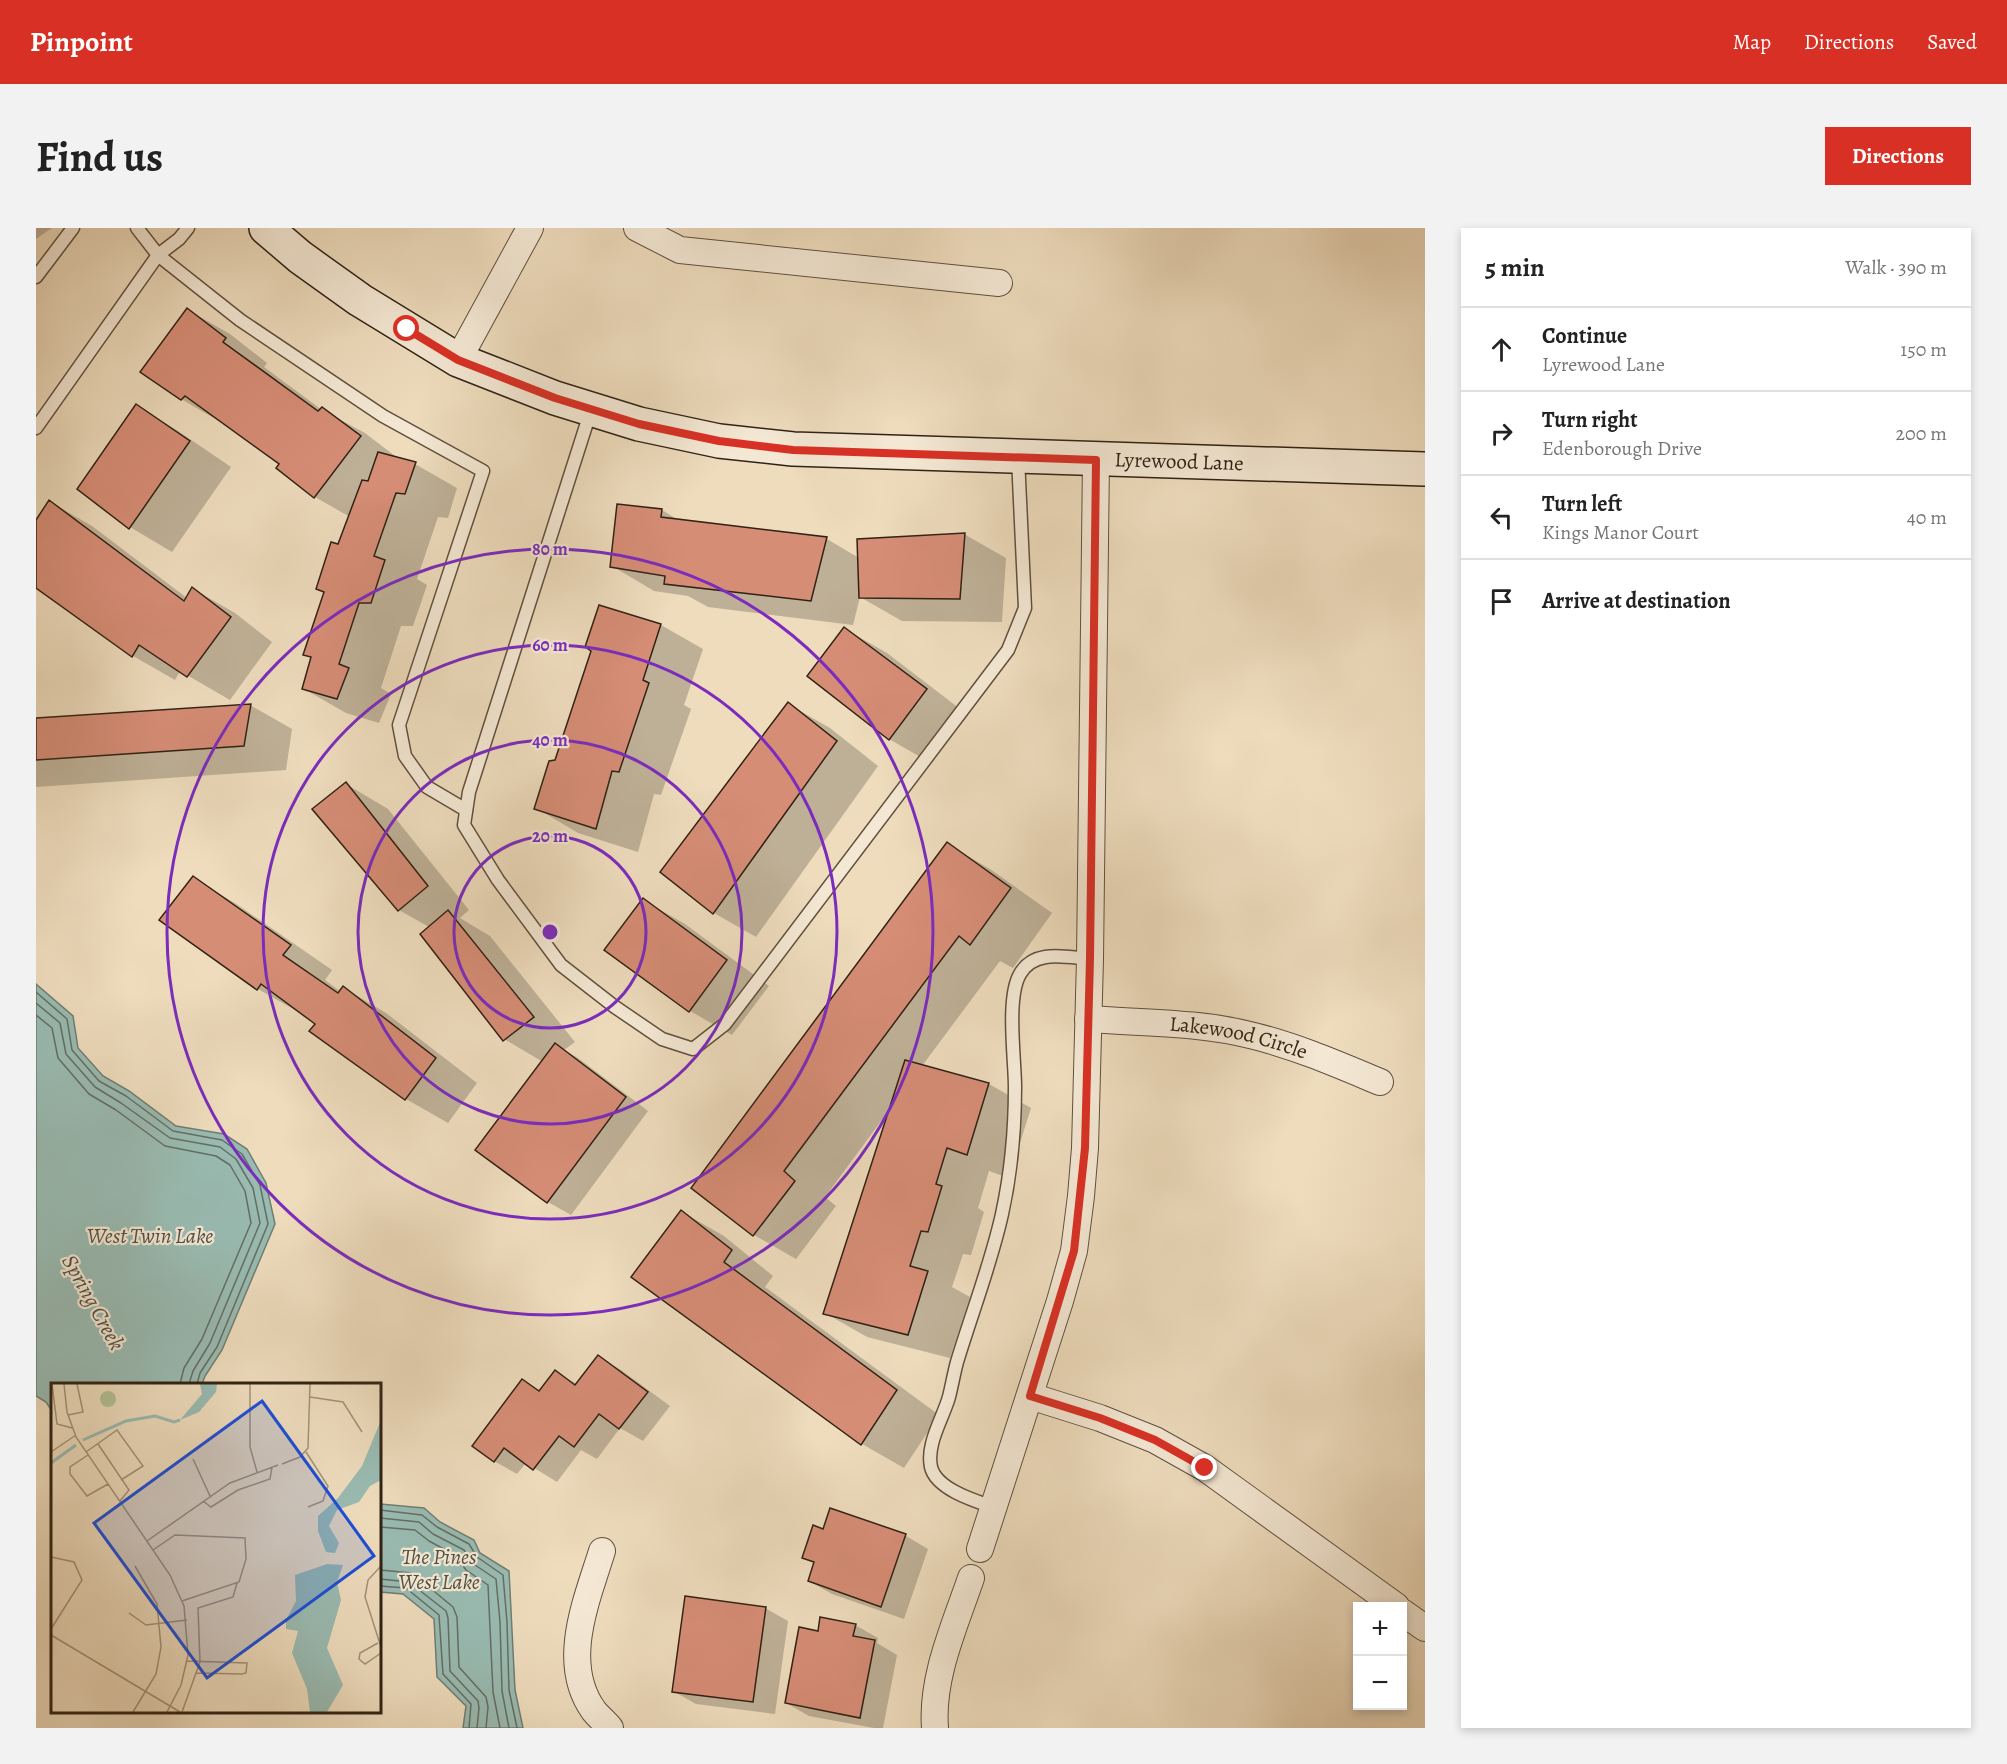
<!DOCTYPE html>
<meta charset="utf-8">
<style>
:root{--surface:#fff;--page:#f2f2f2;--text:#222;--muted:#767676;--line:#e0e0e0;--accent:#d93025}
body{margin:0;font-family:Alegreya,serif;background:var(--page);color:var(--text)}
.controls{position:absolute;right:18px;bottom:18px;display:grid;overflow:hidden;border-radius:0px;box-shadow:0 3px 9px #0003}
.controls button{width:54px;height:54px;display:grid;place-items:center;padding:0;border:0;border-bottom:2px solid var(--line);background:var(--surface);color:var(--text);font:30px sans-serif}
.stop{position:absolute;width:18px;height:18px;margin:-14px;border:4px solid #d93025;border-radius:50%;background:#fff}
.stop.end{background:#d93025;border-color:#fff;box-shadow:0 2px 6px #0008}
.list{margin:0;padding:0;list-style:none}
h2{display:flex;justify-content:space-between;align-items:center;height:78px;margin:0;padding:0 24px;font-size:26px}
h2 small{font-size:20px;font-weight:400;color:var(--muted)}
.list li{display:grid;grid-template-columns:39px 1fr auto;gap:18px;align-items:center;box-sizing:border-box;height:84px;padding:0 24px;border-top:2px solid var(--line)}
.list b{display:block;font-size:22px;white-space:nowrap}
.list p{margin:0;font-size:20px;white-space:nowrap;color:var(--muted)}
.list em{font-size:20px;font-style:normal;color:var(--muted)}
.icon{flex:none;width:33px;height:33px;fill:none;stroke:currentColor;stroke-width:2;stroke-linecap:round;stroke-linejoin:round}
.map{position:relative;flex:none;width:1389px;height:1500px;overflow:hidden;border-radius:0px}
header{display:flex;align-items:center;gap:36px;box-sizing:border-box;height:84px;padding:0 30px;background:var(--accent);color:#fff}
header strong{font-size:28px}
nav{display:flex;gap:33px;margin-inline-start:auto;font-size:21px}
.intro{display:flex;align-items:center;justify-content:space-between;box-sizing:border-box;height:144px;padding:0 36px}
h1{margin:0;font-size:42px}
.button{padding:15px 27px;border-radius:0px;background:var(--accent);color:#fff;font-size:21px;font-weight:700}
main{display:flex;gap:36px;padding:0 36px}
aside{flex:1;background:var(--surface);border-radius:0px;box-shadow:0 3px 9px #0003}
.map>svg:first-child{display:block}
</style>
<header>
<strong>Pinpoint</strong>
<nav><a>Map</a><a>Directions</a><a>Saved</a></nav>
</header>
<div class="intro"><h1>Find us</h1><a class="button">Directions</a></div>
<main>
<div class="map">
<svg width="1389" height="1500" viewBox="0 0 1389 1500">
<rect width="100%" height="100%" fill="#eedcbd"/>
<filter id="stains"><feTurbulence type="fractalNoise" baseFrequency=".00333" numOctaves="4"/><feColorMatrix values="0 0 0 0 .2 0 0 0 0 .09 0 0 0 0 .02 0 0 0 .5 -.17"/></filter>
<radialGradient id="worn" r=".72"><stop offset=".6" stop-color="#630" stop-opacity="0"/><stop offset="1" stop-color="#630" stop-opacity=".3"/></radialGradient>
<g fill="#99bbb2" stroke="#6f7e73" stroke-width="1.5">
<polygon points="0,756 37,788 42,820 67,848 93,863 140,898 188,906 211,921 230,955 239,996 186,1122 169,1148 166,1156 16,1156 16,1183 10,1174 0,1168"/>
<polygon points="344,1276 388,1280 404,1294 438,1312 444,1325 473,1343 479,1462 487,1500 427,1500 430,1478 401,1449 398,1391 367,1366 344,1364"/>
</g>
<g fill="#0003">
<polygon points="0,0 16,0 0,11"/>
<polygon points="152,82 194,106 231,135 228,139 286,182 329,205 363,231 379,236 421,260 412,290 402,289 381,351 391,357 377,398 365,398 345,460 355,466 343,495 310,485 268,461 276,430 269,426 314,289 279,269 245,235 188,196 145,171"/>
<polygon points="100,178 142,203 195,239 136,324 94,299 43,261"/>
<polygon points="14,274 56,298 151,370 157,361 199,385 236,414 194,472 144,443 139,452 97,428 0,358 0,294"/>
<polygon points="626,282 644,293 791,311 823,330 928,306 970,330 966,394 866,393 824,369 817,397 672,379 652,368 618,363 576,338"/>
<polygon points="564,379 625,397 667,421 648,477 655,481 625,567 618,566 602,624 542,605 500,580 521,534 557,423"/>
<polygon points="809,401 851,425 932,487 895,535 853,511"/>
<polygon points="752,476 794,500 842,538 720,709 678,685 626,644"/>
<polygon points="214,477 256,501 250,542 0,559 0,492"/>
<polygon points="310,556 352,581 433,682 424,690 454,708 539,814 528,822 542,830 612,883 535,987 512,974 442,922 507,834 468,811 393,699 363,682 278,581"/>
<polygon points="911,616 954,641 1016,685 977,740 964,733 886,838 953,856 995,880 973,950 953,943 942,980 948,984 935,1027 927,1026 916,1059 934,1069 914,1130 831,1109 789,1085 854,881 789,969 800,978 760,1031 718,1007 657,960"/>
<polygon points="157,650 199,675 296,742 289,752 305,764 308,760 350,785 441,855 412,895 370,871 276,803 282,796 265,783 264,785 222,761"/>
<polygon points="607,672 649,696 733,758 696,807 654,783"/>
<polygon points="646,984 688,1008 737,1048 729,1059 903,1187 868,1240 826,1216 597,1049"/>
<polygon points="562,1129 585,1142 634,1178 607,1213 584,1200 561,1231 545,1222 521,1254 490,1235 481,1246 458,1233 487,1153 505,1163 519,1144 541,1156"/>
<polygon points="795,1282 870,1308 892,1321 868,1391 796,1366 773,1353 779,1336 767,1329 788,1303"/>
<polygon points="729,1380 752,1393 739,1486 660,1476 637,1463"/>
<polygon points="819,1397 842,1410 841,1415 861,1427 847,1500 838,1500 773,1488 750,1475 783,1404"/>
</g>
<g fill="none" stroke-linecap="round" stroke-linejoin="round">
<g stroke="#646e64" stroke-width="1.5">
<polyline points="0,764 31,791 36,822 63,853 90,868 137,903 186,912 206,926 224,957 232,996 181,1119 164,1145 161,1156"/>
<polyline points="0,775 24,795 30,826 59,859 85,875 134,910 184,919 200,931 217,960 224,995 174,1115 157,1143 153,1156"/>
<polyline points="0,787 16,800 22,830 53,866 80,882 129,918 180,928 194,937 209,963 215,995 166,1111 148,1140 144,1156"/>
<polyline points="344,1282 386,1287 401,1299 433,1316 441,1329 467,1347 471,1394 473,1462 481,1500"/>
<polyline points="344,1290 383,1294 397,1306 428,1322 436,1335 460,1351 464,1394 466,1463 473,1500"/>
<polyline points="344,1299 379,1302 393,1313 421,1328 430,1342 452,1357 457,1464 464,1500"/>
<polyline points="344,1342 376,1345 417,1379 421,1389 423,1439 450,1469 452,1479 450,1500"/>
<polyline points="344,1351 373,1354 410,1383 412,1390 414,1443 442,1473 443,1480 441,1500"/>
<polyline points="344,1358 370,1360 403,1387 407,1446 435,1476 433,1500"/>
</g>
</g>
<g fill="#d68d76" stroke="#302215" stroke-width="1.5">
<polygon points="151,80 190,110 187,114 282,183 286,179 325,208 278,270 240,240 243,236 149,168 145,172 104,144"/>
<polygon points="100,176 154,213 93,301 41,261"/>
<polygon points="342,224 380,234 369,266 360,265 338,328 349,332 335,375 323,375 303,436 313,440 301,471 266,461 275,429 267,427 288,364 280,361 295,314 302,316 326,252 332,253"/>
<polygon points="13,272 148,373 156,359 195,389 151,449 103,417 96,429 0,360 0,292"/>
<polygon points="581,276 626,281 625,289 791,309 775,373 628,356 629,348 574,339"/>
<polygon points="929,305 924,371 823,370 821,311"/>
<polygon points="563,377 625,396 607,452 613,455 583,544 576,543 560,601 498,581 513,533 519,532 555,423 549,419"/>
<polygon points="808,399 891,461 853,512 771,448"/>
<polygon points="752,474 801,513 677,686 624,644"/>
<polygon points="215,476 208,518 0,532 0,490"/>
<polygon points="310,554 392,658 362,683 276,581"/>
<polygon points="911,614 975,660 934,717 923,708 748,943 759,953 717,1008 655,960"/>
<polygon points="157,648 255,717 247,727 302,765 307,758 400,830 369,872 273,803 279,796 225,756 221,762 123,692"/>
<polygon points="607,670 691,732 653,784 568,722"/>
<polygon points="412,682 498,789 467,813 384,706"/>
<polygon points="519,815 590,869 511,975 439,922"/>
<polygon points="869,832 953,855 931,927 911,920 900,956 906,958 892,1004 885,1003 874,1038 892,1043 872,1107 787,1086"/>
<polygon points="645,982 696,1022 688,1034 861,1162 825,1217 595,1049"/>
<polygon points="562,1127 612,1164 583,1201 563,1186 538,1219 523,1208 497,1242 468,1220 458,1234 436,1218 486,1151 503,1163 519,1142 539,1157"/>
<polygon points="794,1280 870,1306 845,1379 772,1353 778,1334 766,1330 777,1297 787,1301"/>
<polygon points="649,1368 730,1379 717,1474 636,1464"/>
<polygon points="784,1389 820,1396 817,1408 839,1412 824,1490 749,1475 763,1399 782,1403"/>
</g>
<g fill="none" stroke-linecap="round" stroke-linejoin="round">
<defs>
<g id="lane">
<polyline points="101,0 122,27 204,92 347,188 447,243 363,497 369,528 391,559 430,582"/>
<polyline points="0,49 37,0"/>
<polyline points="555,182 433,564 428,597 462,652 525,737 579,779 626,811 657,821 689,796 972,422 989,380 982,230"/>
<polyline points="0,200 122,27 143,11 152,0"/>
<path d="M957 1279C939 1273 900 1261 895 1239 890 1216 907 1190 913 1169 916 1157 918 1145 921 1134 936 1084 955 1036 966 986 975 945 979 901 979 859 979 831 970 770 984 746 998 721 1029 729 1054 731"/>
</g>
<g id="street">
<polyline points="601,0 644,22 963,55"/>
<polyline points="422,132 494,0"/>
<path id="s1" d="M1052 791C1107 795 1165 794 1218 808 1262 819 1303 837 1344 854"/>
<polyline points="994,1168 1064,1190 1119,1212 1169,1240 1360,1378"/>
<polyline points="944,1321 1024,1073 1038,1023 1045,968 1049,920 1054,731 1060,232"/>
<path d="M566 1323C551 1372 523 1435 558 1483 563 1489 569 1494 574 1500"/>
<polyline points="1366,1384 1389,1400"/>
<path d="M899 1500C895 1449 919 1397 935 1350"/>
</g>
<g id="secondary">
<path id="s2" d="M230 0 264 29 324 72 422 132 519 170 603 196 683 213 757 221 1389 241"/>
</g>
</defs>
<use href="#lane" stroke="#60503f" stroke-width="15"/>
<use href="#street" stroke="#60503f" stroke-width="28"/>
<use href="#secondary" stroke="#302215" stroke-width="36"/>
<use href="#lane" stroke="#f4e8d4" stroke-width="12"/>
<use href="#street" stroke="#f4e8d4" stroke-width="26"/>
<use href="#secondary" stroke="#f4e8d4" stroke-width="33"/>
</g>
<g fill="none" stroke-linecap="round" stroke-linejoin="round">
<polyline stroke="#d93025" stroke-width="8" points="371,101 422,132 519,170 603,196 683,213 757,222 1060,232 1054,731 1049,920 1038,1023 994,1168 1064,1190 1119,1212 1169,1240"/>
</g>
<g fill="none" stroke="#7b2cbf" stroke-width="3">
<circle cx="514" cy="704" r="96"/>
<circle cx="514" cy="704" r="192"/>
<circle cx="514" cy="704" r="287"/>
<circle cx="514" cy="704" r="383"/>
</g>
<g text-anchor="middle" stroke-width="4.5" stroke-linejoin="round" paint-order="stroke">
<g font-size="21" fill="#302215" stroke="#f4e8d4">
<text dy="7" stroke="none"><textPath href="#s2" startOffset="968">Lyrewood Lane</textPath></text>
<text dy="7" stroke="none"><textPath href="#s1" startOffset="152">Lakewood Circle</textPath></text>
</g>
<g font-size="22" font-style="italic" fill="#505044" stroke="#f4e8d4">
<text x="114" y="1015">West Twin Lake</text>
<text transform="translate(58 1074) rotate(61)" y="8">Spring Creek</text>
<text x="403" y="1336">The Pines<tspan x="403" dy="25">West Lake</tspan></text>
</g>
</g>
<g transform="translate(15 1155)">
<rect width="330" height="330" fill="#eedcbd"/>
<path d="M49 16a8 8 0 1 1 16 0a8 8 0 1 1-16 0Z" fill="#b2c296"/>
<path d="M149 1H166L165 9 148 29 129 37 151 11ZM330 37V97L319 103 308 119 286 127 278 143 288 160 284 170 275 169 267 148V133L287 115 311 83ZM276 181 292 182 286 199 290 217 276 265 292 302 276 329H259L256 306 241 270 247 248 235 246V237L245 218 244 192Z" fill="#99bbb2"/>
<path fill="none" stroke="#99bbb2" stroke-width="3" d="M32 57 75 38 104 33 123 39 129 37M0 80 25 62"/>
<path fill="none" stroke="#a2927a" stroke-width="1.5" d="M1 1 6 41 21 45M13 1 16 29 25 54 119 192 133 223 137 272 130 302 116 329M199 1V64L206 89M259 14 292 19 311 49M17 32 32 29 26 1M47 61 78 107 69 118M0 69 25 52M35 69 66 47 92 83 70 97M255 69 277 103 272 118 257 124M37 72 19 84V91L36 113 57 101M142 76 159 113M231 81 249 74 257 65 259 1M152 118 160 124 187 107 219 96 221 84M96 158 179 100 227 82M102 167 124 152 194 155 195 176 188 199 131 218M0 174 23 179 31 197 0 246M330 183 317 197 314 214 330 264M78 230 95 242 136 237M0 252 129 329M327 260 309 270 308 276 314 281 330 270M136 278 196 280 195 290 191 291 145 290M82 329 105 291 110 264 106 221 84 183M131 329 149 279 147 225 182 214 186 200"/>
<path fill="#1d4ed8" fill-opacity="0.15" stroke="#1d4ed8" stroke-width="3" d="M211 18 323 173 156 295 43 140Z"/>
<rect width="330" height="330" fill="none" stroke="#302215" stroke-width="3"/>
</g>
<circle cx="514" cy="704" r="9" fill="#7b2cbf" stroke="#f4e8d4" stroke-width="3"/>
<g font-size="18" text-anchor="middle" font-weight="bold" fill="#7b2cbf" stroke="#f4e8d4" stroke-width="4.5" stroke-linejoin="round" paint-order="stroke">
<text x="514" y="327">80 m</text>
<text x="514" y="423">60 m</text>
<text x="514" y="518">40 m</text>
<text x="514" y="614">20 m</text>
</g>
<rect width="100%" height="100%" filter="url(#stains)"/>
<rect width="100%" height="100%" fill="url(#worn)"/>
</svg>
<div class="controls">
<button>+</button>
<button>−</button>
</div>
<div class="stop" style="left:371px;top:101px"></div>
<div class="stop end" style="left:1169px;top:1240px"></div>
</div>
<aside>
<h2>5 min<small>Walk · 390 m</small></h2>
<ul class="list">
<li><svg class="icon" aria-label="ahead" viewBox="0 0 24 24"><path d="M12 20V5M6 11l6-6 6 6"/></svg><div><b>Continue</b><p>Lyrewood Lane</p></div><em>150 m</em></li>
<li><svg class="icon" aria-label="right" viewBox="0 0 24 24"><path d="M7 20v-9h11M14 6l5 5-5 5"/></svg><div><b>Turn right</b><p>Edenborough Drive</p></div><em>200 m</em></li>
<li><svg class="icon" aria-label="left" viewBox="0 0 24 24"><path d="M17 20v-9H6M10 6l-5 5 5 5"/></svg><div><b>Turn left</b><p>Kings Manor Court</p></div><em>40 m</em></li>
<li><svg class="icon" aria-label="arrive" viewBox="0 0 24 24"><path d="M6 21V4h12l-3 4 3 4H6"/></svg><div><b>Arrive at destination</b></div></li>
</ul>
</aside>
</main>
